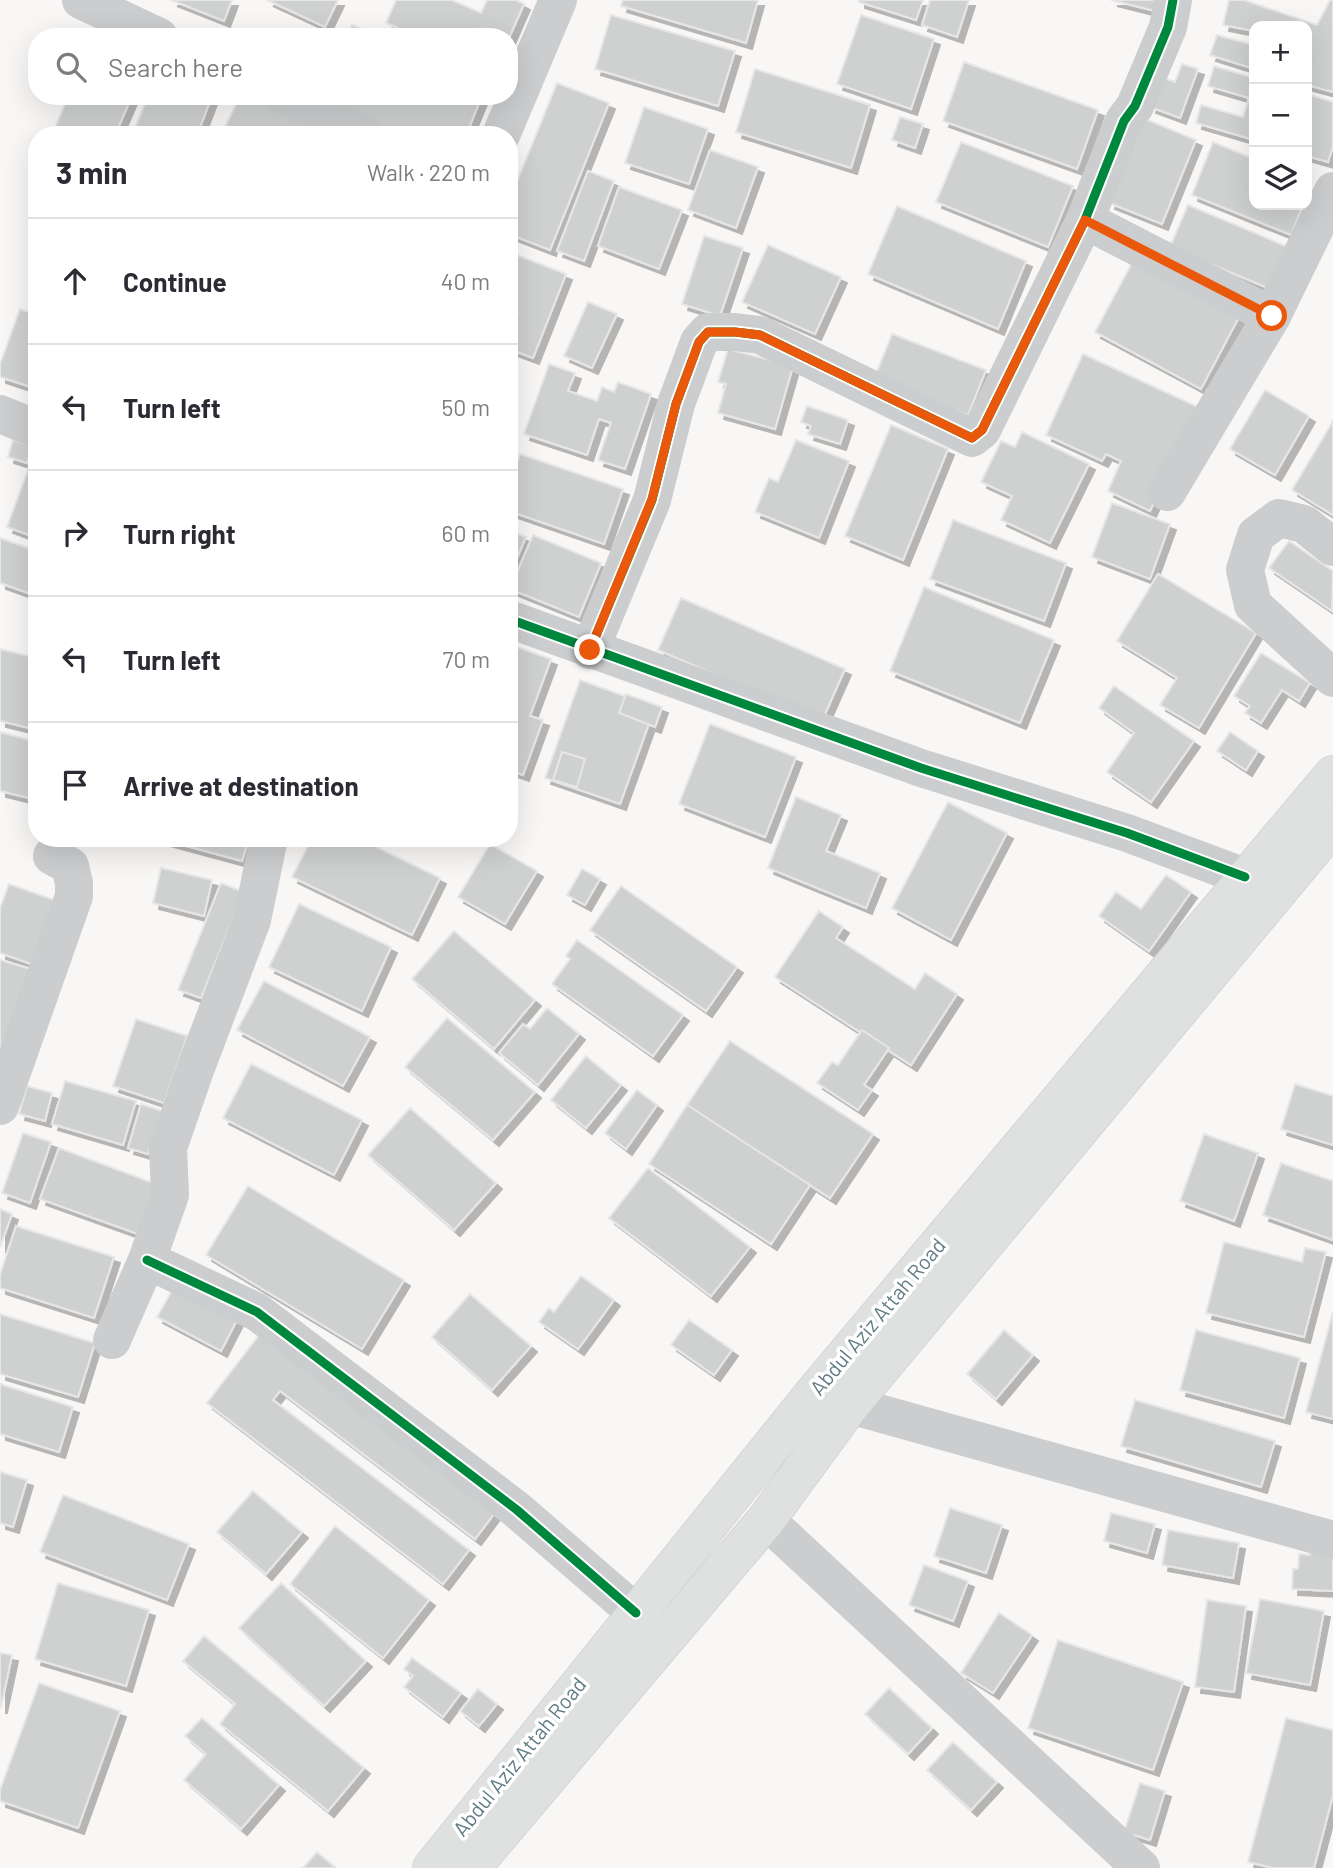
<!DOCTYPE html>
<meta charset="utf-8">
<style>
:root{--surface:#fff;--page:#f2f2f3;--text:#2b2b33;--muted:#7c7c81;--line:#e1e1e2}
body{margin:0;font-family:Barlow,sans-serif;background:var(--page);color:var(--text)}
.controls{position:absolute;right:21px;top:21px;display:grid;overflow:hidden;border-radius:14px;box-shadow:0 7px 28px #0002}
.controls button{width:63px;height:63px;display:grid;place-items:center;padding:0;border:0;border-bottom:2px solid var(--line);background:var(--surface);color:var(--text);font:35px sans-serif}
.stop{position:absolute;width:21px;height:21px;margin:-16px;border:5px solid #ea580c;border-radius:50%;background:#fff}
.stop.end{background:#ea580c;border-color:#fff;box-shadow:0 2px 7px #0008}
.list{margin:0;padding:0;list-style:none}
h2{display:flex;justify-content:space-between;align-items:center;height:91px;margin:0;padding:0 28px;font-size:30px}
h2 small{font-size:23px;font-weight:400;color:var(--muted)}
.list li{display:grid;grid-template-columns:46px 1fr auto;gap:21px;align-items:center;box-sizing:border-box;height:126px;padding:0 28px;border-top:2px solid var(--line)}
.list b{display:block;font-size:26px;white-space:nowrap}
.list em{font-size:23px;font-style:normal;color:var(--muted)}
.icon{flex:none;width:38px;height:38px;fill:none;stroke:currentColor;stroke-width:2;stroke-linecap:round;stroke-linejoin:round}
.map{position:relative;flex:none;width:1333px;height:1868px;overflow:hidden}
.search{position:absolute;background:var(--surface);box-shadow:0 7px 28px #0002;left:28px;top:28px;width:490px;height:77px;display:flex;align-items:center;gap:18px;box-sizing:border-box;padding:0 24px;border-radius:28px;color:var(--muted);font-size:26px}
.panel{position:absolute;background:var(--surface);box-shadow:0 7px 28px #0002;left:28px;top:126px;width:490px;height:721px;border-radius:28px}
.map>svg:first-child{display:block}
</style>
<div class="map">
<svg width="1333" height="1868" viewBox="0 0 1333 1868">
<defs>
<filter id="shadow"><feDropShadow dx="6" dy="6" stdDeviation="0" flood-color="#0004"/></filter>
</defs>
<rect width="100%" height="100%" fill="#f8f7f6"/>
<g fill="#cfd1d1" stroke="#e7e6e6" stroke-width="2" filter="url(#shadow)">
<polygon points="171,0 232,0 224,21"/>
<polygon points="267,0 338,0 325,27"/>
<polygon points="396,0 452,0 481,13 487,0 516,0 524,4 509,38 418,37 386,23"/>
<polygon points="623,0 758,0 746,43 621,6"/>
<polygon points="859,0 923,0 916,20 859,2"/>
<polygon points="930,0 969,0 957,37 922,25"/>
<polygon points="1111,0 1158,0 1155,11"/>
<polygon points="1229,0 1244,0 1317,25 1330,0 1333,0 1333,92 1307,85 1307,26 1254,26 1254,31 1223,25"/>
<polygon points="611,15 735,51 718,106 595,69"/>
<polygon points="861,15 934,39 911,109 837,84"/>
<polygon points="352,25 379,37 348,37"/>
<polygon points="1217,35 1254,45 1254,69 1210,55"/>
<polygon points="964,62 1098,110 1077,169 943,121"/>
<polygon points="1182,64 1198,69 1180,118 1150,107 1161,77 1175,82"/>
<polygon points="1214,66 1254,78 1254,140 1196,123 1201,105 1243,117 1249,98 1208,86"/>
<polygon points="755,69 870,105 851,168 736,132"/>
<polygon points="557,83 609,103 550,250 509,234 509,201"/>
<polygon points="1307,94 1333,102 1333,146 1328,162 1307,156"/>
<polygon points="68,96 132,96 115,135 52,135"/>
<polygon points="148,96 212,96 197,135 132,135"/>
<polygon points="240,96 265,96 316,120 309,135 221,135"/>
<polygon points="322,96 482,96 466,135 391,135 319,105"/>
<polygon points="644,107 708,129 689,184 625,163"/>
<polygon points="900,117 923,124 915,148 892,140"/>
<polygon points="1143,118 1196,140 1162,224 1109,203"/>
<polygon points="961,142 1073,186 1048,247 936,202"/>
<polygon points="1213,142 1254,159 1254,205 1303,205 1291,235 1192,195"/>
<polygon points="710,150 758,167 736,228 688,210"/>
<polygon points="588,171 614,181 584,261 557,251"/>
<polygon points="619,187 682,210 659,269 598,246"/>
<polygon points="1188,205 1288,247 1270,289 1170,247"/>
<polygon points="897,206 1026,261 998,329 868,274"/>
<polygon points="704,236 743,248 720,316 682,304"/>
<polygon points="768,245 841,277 815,334 742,302"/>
<polygon points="509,252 566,274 533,358 509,349 509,324 513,325 518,312 509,309"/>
<polygon points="1133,261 1239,317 1201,389 1095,332"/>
<polygon points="588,302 617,314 592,368 564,356"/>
<polygon points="20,309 37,315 37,389 0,377 0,364"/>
<polygon points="892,334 986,370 968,415 874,379"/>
<polygon points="728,349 793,366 775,429 718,413 726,384 718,382"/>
<polygon points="1083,354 1198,407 1150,511 1108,491 1121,461 1106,454 1102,461 1046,435"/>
<polygon points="549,364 575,373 568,391 597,401 602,387 614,392 618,382 651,394 625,469 598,460 611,423 599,419 587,455 524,434"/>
<polygon points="1265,390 1309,416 1275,475 1230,449"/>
<polygon points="807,406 848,420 840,444 808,434 811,426 801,422"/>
<polygon points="1333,421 1333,515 1292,490"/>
<polygon points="891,425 948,449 903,560 845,536"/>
<polygon points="1022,432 1089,464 1050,543 1001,520 1012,496 981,482 1001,441 1015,447"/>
<polygon points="13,440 32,445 27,463 8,457"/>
<polygon points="796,440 849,461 819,538 755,512 769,478 778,482"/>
<polygon points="520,454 623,489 604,544 509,511 509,485"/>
<polygon points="29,467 37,470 37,538 7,527"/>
<polygon points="1112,503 1170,524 1150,579 1092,557"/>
<polygon points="953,520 1066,563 1044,621 930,579"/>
<polygon points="509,530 526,537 509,576"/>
<polygon points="533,535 601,563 579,617 510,589"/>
<polygon points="0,538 37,551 37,596 0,583"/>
<polygon points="1289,541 1333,571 1332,611 1269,568"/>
<polygon points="1158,574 1256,633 1199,728 1160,705 1177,678 1117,641"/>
<polygon points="924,587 1054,640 1020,723 890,671"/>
<polygon points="681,598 845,669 822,721 658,650"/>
<polygon points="509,644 551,659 530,716 543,720 523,775 509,770"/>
<polygon points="0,649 37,658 37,730 0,721"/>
<polygon points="1261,653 1310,683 1299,701 1282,690 1261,723 1245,713 1250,706 1234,696"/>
<polygon points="580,680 655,707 620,804 545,778"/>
<polygon points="1114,686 1194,741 1151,802 1107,772 1134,733 1099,708"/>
<polygon points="626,694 662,707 655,727 619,713"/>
<polygon points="710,724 796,757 765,837 679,804"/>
<polygon points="0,732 37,742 37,800 0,791"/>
<polygon points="1230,732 1258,751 1246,770 1217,751"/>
<polygon points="562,752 585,759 577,787 553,780"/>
<polygon points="796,797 841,815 826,851 880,873 866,908 768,868"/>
<polygon points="948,802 1007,833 951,940 892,908"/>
<polygon points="157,838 249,838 242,861"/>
<polygon points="312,838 358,838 440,878 412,935 292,877"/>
<polygon points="490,844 537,871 505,924 458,897"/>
<polygon points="161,868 212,880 204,916 153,903"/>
<polygon points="582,869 600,879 585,905 567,895"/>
<polygon points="1166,875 1191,892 1149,951 1099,916 1116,892 1141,909"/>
<polygon points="221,883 244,892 201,998 178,990"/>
<polygon points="9,884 60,902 37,966 0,953 0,908"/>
<polygon points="621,886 737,967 706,1011 590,930"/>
<polygon points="299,904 391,947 362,1011 269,967"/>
<polygon points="819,911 843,927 836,938 915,989 925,973 957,994 911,1065 775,977"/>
<polygon points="454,931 535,1000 494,1049 412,979"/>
<polygon points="577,940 683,1015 653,1056 552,984 570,959 566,956"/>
<polygon points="0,960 31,969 0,1066"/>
<polygon points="264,981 370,1037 343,1086 237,1030"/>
<polygon points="547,1008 579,1034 538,1085 499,1053 523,1024 530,1029"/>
<polygon points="447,1018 535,1092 493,1140 405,1067"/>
<polygon points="136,1019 187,1036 164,1103 113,1086"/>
<polygon points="862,1030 889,1048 864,1085 872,1090 858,1110 817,1083 832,1062 838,1065"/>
<polygon points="730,1041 873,1134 830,1198 687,1105"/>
<polygon points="586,1056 621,1085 586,1128 551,1100"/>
<polygon points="251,1064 362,1120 334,1175 223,1118"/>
<polygon points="65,1081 136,1101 123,1145 52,1124"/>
<polygon points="1295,1084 1333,1096 1333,1145 1281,1129"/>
<polygon points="27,1086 52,1093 45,1121 19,1114"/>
<polygon points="637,1090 657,1105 626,1149 605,1133"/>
<polygon points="141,1104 162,1111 148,1154 128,1148"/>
<polygon points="687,1105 810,1185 771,1244 649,1164"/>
<polygon points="410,1108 496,1183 454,1230 368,1155"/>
<polygon points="23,1133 51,1142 30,1203 2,1193"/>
<polygon points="1204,1134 1258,1153 1234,1221 1180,1201"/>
<polygon points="59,1148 156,1184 138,1234 40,1199"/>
<polygon points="1281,1163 1333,1181 1333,1240 1263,1215"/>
<polygon points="648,1168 750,1247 711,1296 609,1218"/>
<polygon points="248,1186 404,1280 362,1349 206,1255"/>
<polygon points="0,1209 12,1214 0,1247"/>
<polygon points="16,1226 114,1257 94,1318 0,1288 0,1275"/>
<polygon points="1224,1242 1302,1262 1305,1248 1326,1252 1304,1337 1206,1313"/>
<polygon points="581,1276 614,1300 578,1349 539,1322 549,1308 554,1312"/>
<polygon points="175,1285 238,1318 221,1351 157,1317"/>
<polygon points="470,1294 531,1346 492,1390 432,1337"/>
<polygon points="1333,1312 1333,1419 1306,1412"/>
<polygon points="0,1314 95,1343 78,1397 0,1374"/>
<polygon points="689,1320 732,1350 714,1375 671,1345"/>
<polygon points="266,1326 500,1506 475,1539 280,1391 273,1400 469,1550 443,1584 207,1403"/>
<polygon points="1004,1330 1033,1355 996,1399 967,1374"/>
<polygon points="1196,1330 1300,1358 1284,1418 1180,1390"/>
<polygon points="0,1384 73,1407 59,1452 0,1434"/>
<polygon points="1135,1400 1275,1441 1261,1487 1121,1446"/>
<polygon points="0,1472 27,1480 13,1527 0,1523"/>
<polygon points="253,1491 302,1532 266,1574 217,1532"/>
<polygon points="63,1495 189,1544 167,1600 40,1552"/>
<polygon points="950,1508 1002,1525 986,1573 934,1556"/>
<polygon points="1111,1513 1155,1524 1147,1553 1104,1541"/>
<polygon points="335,1526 429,1600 383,1658 290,1584"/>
<polygon points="1168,1530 1239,1543 1233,1578 1162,1565"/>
<polygon points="1311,1548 1333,1549 1333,1591 1292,1589 1293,1569 1298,1569 1299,1554 1310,1555"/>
<polygon points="924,1565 968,1581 953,1621 909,1605"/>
<polygon points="58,1583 149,1610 126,1686 35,1659"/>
<polygon points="281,1583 366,1661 324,1706 239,1628"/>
<polygon points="1260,1599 1324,1611 1310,1685 1246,1673"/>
<polygon points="1207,1600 1246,1606 1234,1692 1195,1687"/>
<polygon points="999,1613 1032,1635 993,1693 961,1673"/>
<polygon points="204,1636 364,1768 328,1811 220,1724 235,1704 183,1661"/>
<polygon points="1058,1640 1183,1682 1153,1770 1028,1728"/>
<polygon points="0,1653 12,1655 1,1707 0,1707"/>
<polygon points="412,1658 461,1693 443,1717 404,1687 413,1676 404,1669"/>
<polygon points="39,1683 120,1711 78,1828 0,1801 0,1790"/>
<polygon points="889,1688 932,1728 908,1754 865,1714"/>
<polygon points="478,1689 497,1704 479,1726 460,1711"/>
<polygon points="202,1718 279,1785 241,1829 184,1780 206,1754 185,1736"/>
<polygon points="1286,1718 1333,1730 1333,1795 1314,1868 1273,1868 1248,1862"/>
<polygon points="953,1742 997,1782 971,1810 927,1770"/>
<polygon points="1140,1783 1165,1791 1150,1840 1124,1832"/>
<polygon points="317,1852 336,1868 303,1868"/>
</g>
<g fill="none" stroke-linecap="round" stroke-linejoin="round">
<defs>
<g id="highway">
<polyline points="432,1868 815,1392 1333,775"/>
<polyline points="471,1868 766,1520 850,1405 1333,825"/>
</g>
</defs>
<use href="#highway" stroke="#d4d5d5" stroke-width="40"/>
<g stroke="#cbcdce" stroke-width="38">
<polyline points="81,0 159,37"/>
<polyline points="284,96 365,135"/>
<polyline points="501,135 558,0"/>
<polyline points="1085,220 1272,316"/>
<polyline points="0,414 37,429"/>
<polyline points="1167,492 1272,316 1333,191"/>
<polyline points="1333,547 1304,524 1279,518 1256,535 1245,570 1253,605 1333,678"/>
<polyline points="509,619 921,768 1127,833 1245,877"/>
<polyline points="590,650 652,500 676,404 699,342 708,332 735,332 760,335 972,438 982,430 1085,220 1124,121 1135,106 1168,27 1173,0"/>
<polyline points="0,1106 74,896 74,883 70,866 52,856"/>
<polyline points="147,1260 257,1312 517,1510 636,1613"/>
<polyline points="112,1340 147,1260 170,1195 168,1148 195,1070 252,920 269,838"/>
<polyline points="820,1394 850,1405 1333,1540"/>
<polyline points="766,1520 1141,1868"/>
</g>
<use href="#highway" stroke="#dfe1e1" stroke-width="38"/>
<defs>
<g id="cycleway">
<polyline points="509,619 921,768 1127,833 1245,877"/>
<polyline points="590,650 652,500 676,404 699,342 708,332 735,332 760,335 972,438 982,430 1085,220 1124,121 1135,106 1168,27 1173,0"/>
<polyline points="147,1260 257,1312 517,1510 636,1613"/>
</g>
</defs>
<use href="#cycleway" stroke="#fff" stroke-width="13"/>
<use href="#cycleway" stroke="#00873e" stroke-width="9"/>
</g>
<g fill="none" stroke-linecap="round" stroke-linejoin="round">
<polyline stroke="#ea580c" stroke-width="9" points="590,650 652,499 676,404 699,342 708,332 735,332 760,335 972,438 982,430 1085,220 1272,316"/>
</g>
<g text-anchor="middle" stroke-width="7" stroke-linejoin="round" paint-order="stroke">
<g font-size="21" fill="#607b84" stroke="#fff">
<text transform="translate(878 1317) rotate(-50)" y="7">Abdul Aziz Attah Road</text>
<text transform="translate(520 1757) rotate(-51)" y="7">Abdul Aziz Attah Road</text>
</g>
</g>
</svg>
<div class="controls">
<button>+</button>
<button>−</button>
<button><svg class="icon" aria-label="layers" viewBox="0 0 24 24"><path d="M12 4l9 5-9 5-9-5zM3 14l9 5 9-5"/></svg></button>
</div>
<div class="stop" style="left:1272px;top:316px"></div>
<div class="stop end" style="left:590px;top:650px"></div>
<div class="search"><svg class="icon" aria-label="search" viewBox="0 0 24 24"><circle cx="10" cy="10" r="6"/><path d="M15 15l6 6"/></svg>Search here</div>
<section class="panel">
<h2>3 min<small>Walk · 220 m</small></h2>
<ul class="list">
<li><svg class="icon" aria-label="ahead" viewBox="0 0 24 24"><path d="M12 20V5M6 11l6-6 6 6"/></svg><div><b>Continue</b></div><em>40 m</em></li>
<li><svg class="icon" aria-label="left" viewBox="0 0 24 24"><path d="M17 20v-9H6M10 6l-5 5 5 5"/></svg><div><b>Turn left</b></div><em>50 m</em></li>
<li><svg class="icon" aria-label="right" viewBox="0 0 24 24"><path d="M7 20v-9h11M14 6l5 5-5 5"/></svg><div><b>Turn right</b></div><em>60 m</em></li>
<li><svg class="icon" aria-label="left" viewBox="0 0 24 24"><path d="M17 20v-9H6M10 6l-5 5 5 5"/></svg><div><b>Turn left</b></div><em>70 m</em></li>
<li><svg class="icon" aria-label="arrive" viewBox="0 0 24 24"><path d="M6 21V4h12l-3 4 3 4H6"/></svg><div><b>Arrive at destination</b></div></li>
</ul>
</section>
</div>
